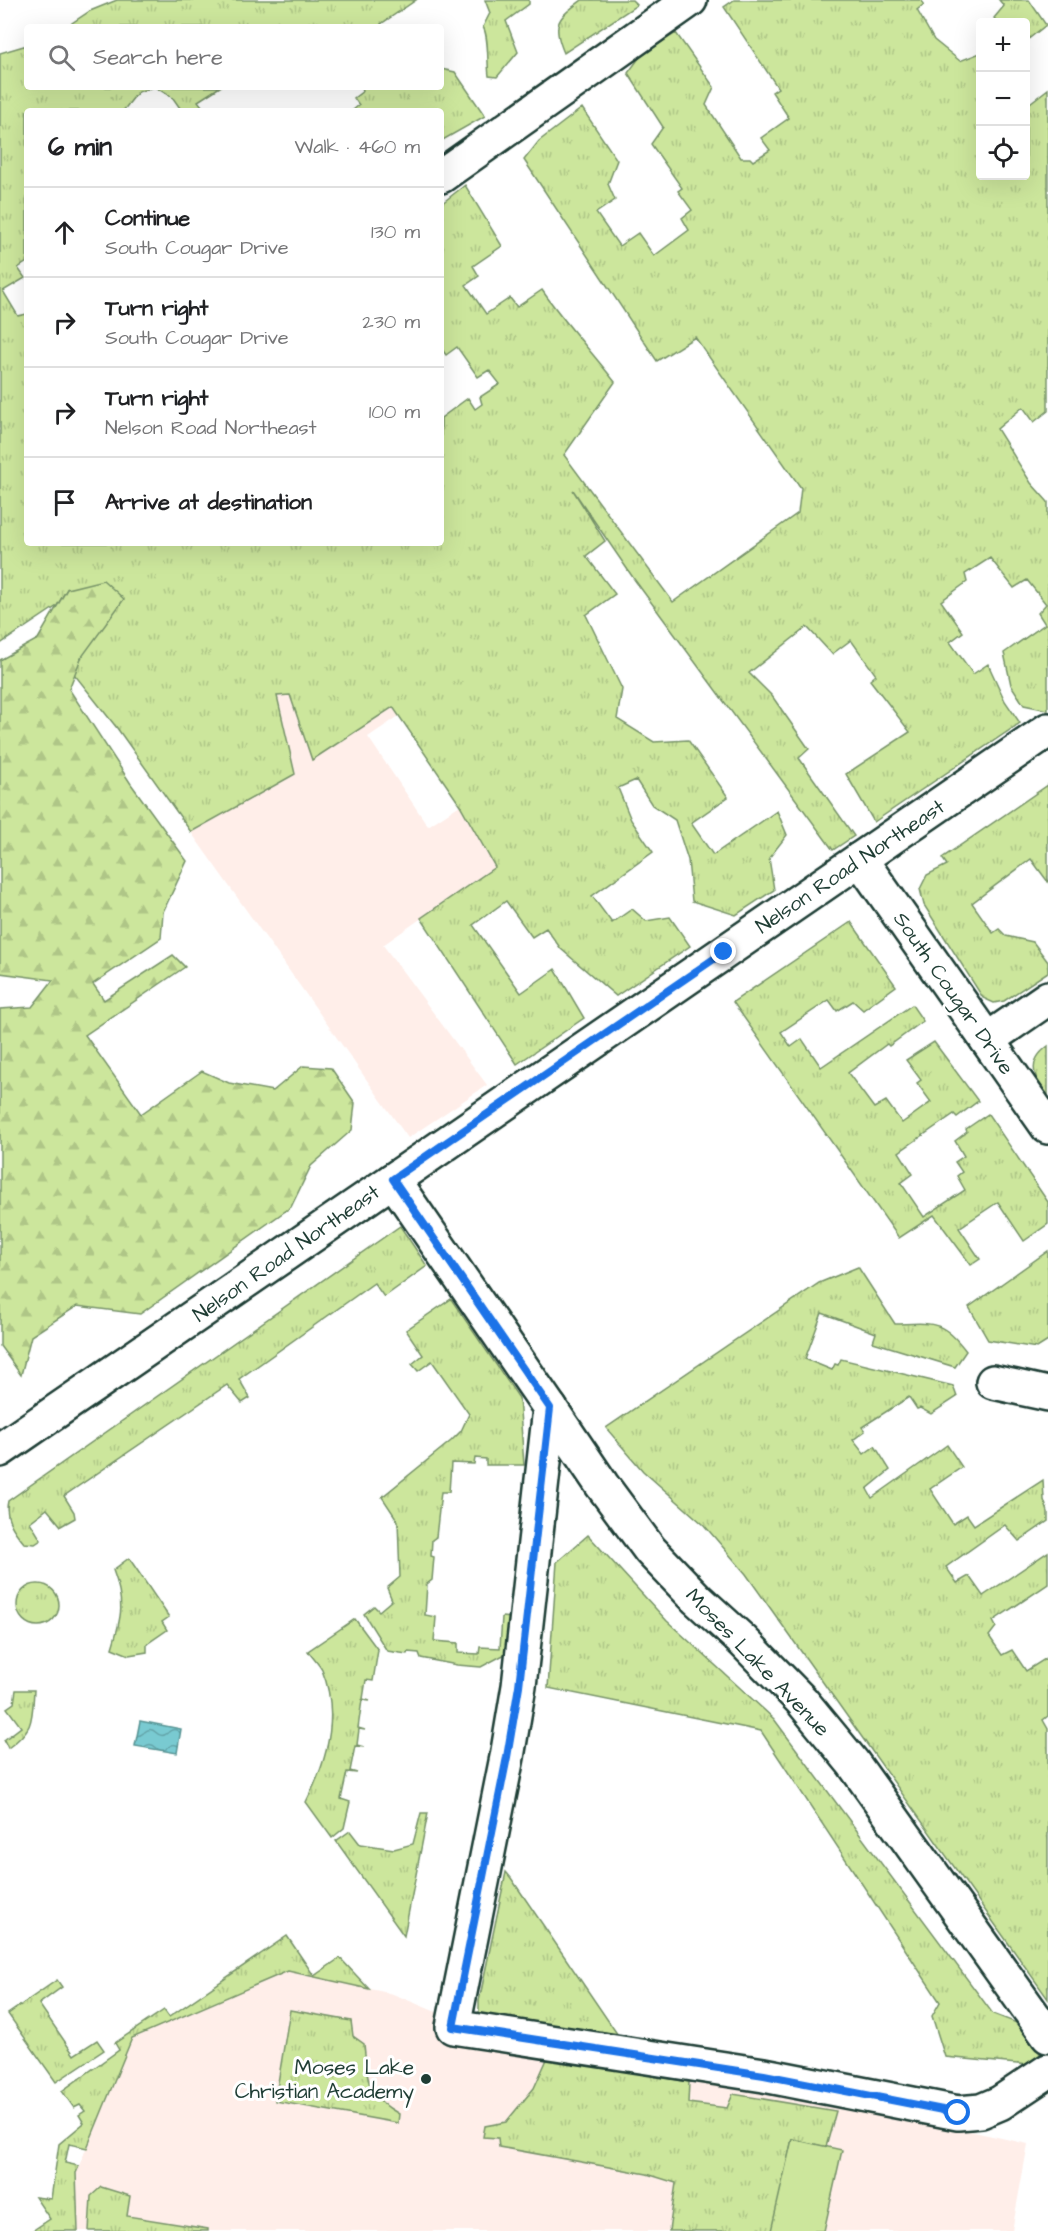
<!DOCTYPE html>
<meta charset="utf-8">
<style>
:root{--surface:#fff;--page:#f6f6f6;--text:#202124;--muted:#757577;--line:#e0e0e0}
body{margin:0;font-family:"Architects Daughter",sans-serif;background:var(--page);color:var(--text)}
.controls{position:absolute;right:18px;top:18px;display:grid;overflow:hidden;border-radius:6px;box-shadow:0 6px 24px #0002}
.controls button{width:54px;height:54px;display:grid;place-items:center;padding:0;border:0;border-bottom:2px solid var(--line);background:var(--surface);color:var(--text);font:30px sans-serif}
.stop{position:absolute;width:18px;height:18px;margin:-14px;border:4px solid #1a73e8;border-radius:50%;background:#fff}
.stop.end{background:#1a73e8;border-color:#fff;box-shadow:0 2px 6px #0008}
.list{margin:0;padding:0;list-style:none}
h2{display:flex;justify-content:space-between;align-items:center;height:78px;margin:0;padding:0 24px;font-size:26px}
h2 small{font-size:20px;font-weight:400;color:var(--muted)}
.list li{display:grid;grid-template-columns:39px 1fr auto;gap:18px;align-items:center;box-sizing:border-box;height:90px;padding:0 24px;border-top:2px solid var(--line)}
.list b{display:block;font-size:22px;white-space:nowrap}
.list p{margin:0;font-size:20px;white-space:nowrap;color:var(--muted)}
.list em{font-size:20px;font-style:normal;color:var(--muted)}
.icon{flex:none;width:33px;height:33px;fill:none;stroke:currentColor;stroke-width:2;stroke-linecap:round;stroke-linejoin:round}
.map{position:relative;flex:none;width:1048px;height:2231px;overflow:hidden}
.search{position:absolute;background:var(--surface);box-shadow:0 6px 24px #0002;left:24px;top:24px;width:420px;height:66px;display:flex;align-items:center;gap:15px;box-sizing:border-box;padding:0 21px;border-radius:6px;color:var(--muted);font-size:22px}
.panel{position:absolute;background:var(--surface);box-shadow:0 6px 24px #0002;left:24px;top:108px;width:420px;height:438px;border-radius:6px}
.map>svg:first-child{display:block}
</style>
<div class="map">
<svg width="1048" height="2231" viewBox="0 0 1048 2231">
<defs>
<pattern id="grass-tufts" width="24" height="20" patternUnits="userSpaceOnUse" patternTransform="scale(1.5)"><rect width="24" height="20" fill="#cce69c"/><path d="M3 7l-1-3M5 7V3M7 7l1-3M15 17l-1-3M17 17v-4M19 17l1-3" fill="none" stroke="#afc687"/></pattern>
<pattern id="forest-firs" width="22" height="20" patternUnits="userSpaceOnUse" patternTransform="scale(1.5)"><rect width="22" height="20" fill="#cce69c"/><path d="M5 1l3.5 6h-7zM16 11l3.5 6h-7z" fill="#afc687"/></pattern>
<pattern id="water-waves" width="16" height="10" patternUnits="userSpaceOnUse" patternTransform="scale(1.5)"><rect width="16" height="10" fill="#79cad1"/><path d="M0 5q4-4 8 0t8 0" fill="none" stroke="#63a5aa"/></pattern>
</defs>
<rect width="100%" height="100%" fill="#fff"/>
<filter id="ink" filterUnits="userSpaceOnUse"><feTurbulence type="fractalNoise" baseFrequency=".0167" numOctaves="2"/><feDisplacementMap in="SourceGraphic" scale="12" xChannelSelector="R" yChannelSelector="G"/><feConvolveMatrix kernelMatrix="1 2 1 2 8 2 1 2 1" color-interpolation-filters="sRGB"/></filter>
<g filter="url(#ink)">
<g fill="#ffeee9">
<polygon points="312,593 399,716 368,737 428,826 460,805 495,867 383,945 487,1085 408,1138 117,728"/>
<polygon points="288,1971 393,1994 441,2014 1028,2144 1012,2231 78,2231 76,2173 132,2038"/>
</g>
<g fill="url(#grass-tufts)" stroke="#769268" stroke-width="1.5">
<polygon points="117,0 416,0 381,24 383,27 66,27 90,11"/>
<path d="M485 0H529V4L506 21 518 52 497 77 489 76C487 62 489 36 483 27L490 13Z"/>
<path d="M582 0H632L637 5 564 53C551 23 558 18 582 0Z"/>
<path d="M734 0H921L924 4 917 10 934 40 960 61 980 53V176H1026V106L1048 89V411L1034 422 1023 407 997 429 1031 483 1048 502V710L1024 705 1011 685 1004 653 1045 624 1038 613 1046 604 1027 580 1014 588 990 558 965 574 967 582 941 601 963 632 950 642 973 674 988 664 1005 701 1020 723 874 822 846 774 910 732 870 680 876 675 851 640 832 654 807 627 749 673 772 696 809 749 799 758 854 836 833 850 634 579 573 490 605 541 586 556 615 594 586 615 622 689 617 719 654 742 688 740 728 797 691 823 713 855 777 811 787 835 769 858 774 890 736 915 692 901 688 860 675 820 652 805 636 780 618 788 631 820 653 852 592 896 612 923 632 909 646 921 670 917 690 946 616 996 561 949 546 928 532 937 506 901 473 925 521 993 555 969 584 1018 517 1064 421 918 495 867 460 805 393 707 312 760 290 695 277 696 295 774 191 832 117 728 74 674 81 658 67 589 57 606 0 644V53L27 45V87H154L138 92 123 111H27V262L18 268 25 278 3 291 18 316 27 314V543H441V418L468 398 475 409 482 404 480 397 500 384 489 370 478 377 457 347 446 355 441 348V204L465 185 502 246 473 266 479 276 466 285 486 314 510 298 517 307 542 290C564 322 591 351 615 382L564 455 673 602 798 513 801 488 695 337 657 361 524 160 539 141 582 108 617 160 608 184 615 200 596 213 619 246 638 233 654 256 689 230 682 218 692 210 678 191 682 188 651 144 663 127 628 73 642 54 676 33 714 87 706 105 741 158H750L753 161 770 150 761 138 789 118 772 92 778 88 724 7Z"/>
<polygon points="999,0 1029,0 1046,25 1026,41 1026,22 997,22 994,18 1004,6"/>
<polygon points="441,69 455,72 485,116 441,141 441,111 352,111 359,105 354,98 363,91 361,87 441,87"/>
<polygon points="155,87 220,87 198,101 206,111 182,111 173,98"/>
<polygon points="1048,785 1048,882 1031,859 972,903 993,933 999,929 1006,936 1033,942 1048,962 1048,972 1004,1001 994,1003 983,998 924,905 920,889 927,875 947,865 942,858"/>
<polygon points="851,922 896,986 863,1010 853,1001 837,1011 829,1000 781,1032 791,1047 802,1039 821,1067 912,1005 923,1021 889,1046 887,1044 848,1073 874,1108 886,1101 902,1123 931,1102 917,1083 921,1080 906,1060 934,1042 978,1101 957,1117 954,1114 899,1152 913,1174 901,1183 924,1217 965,1190 957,1176 962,1172 955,1162 964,1156 955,1141 967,1132 966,1129 988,1114 1048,1202 1048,1224 1024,1241 998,1202 959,1228 980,1259 971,1265 934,1215 899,1238 733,1002"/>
<path d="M1048 1046V1097C1035 1079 1025 1063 1048 1046Z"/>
<path d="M400 1226 427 1266 384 1297 374 1283 239 1379 250 1398 242 1403 227 1385 64 1496 74 1512 75 1518 61 1526 47 1509 30 1522 41 1540 35 1544 24 1543C14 1531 4 1518 8 1501Z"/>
<polygon points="1048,1251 1048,1341 1037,1348 988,1340 969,1307"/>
<path d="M858 1267 895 1324C932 1323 942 1319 966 1351L955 1367 873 1342 876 1333 822 1313 805 1359 832 1370 835 1364 838 1365 841 1359 953 1386 957 1397 931 1414 920 1408 917 1409 909 1397 862 1427 865 1431 853 1440 864 1454 875 1446 890 1470 867 1489 872 1498 947 1445 962 1467 930 1489 953 1524 967 1515 974 1525 1043 1480 1044 1500 1048 1512V1521L1019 1541 1005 1525 946 1567 957 1583 969 1576 983 1596 1048 1552V1584L993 1621 996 1627 989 1636 1002 1655 1012 1650 1026 1671 1048 1657V1716L1043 1720 1048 1729V1999L746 1574 704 1525 643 1471 606 1428 819 1283Z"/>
<polygon points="451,1299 519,1398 524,1465 486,1465 486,1459 475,1458 474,1464 451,1463 449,1492 441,1492 436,1537 432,1540 431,1556 434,1557 432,1580 427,1584 425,1615 436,1617 434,1641 458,1643 458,1653 479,1654 480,1647 500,1648 502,1617 513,1618 511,1651 481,1667 457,1665 421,1658 419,1653 408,1652 407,1654 387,1651 364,1614 374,1606 379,1611 392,1600 387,1588 400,1577 398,1521 382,1497 451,1441 461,1431 469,1414 432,1361 418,1371 412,1364 423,1355 406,1330"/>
<polygon points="588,1535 667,1621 774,1719 993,2014 1022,2025 1041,2055 1039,2066 945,2057 932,2016 940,2002 761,1731 548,1688 557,1562"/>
<path d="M129 1558 169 1617 162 1622 167 1630 147 1644V1652L129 1655 112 1648C122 1616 125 1602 113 1570Z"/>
<circle cx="38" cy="1605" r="21"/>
<path d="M355 1619 378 1650 373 1681 366 1680 363 1699 370 1701 362 1700 358 1728 365 1730 359 1729 357 1745 364 1747 355 1746 350 1771 357 1773 347 1772 341 1799 350 1802 344 1828 332 1838 306 1802C327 1762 340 1714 322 1670 319 1664 312 1657 308 1651Z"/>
<path d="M16 1690H34C32 1721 34 1729 8 1748L4 1740 21 1727 7 1708 14 1703Z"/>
<polygon points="421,1813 428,1813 404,1936 336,1841 350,1831 360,1844 394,1849 413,1844"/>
<polygon points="506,1872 511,1878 624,2044 479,2016 479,2001"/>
<polygon points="287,1936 314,1976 340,1958 369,1989 288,1971 132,2038 87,2148 69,2144 65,2163 79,2166 76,2173 78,2231 32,2231 50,2219 35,2197 51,2199 59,2144 84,2123 79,2115 85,2111 80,2105 74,2108 62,2091 119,2050 115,2043 164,2010 169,2017"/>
<polygon points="57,1980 62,1987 39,2004 74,2055 97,2040 104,2050 56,2082 8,2014"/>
<path d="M290 2010 351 2021 353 2036 364 2044C368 2081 365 2095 399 2114L398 2123 275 2101Z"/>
<polygon points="548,2057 689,2082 688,2103 727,2108 733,2094 836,2111 826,2147 792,2139 773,2231 669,2231 676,2183 647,2174 499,2147 498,2138 483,2137 485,2126 506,2122 534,2088"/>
<polygon points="101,2187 130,2196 127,2216 208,2229 208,2231 89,2231 91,2196"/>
</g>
<polygon fill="url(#forest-firs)" stroke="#769268" stroke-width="1.5" points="103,580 124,599 81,658 69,689 131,784 187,861 163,912 161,938 93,984 104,1000 173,955 185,967 85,1035 141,1114 202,1071 229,1083 273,1091 303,1066 331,1068 355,1103 352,1130 311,1166 291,1207 140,1314 77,1306 31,1336 21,1375 0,1346 0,1009 32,1007 53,980 0,973 0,660 38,639 67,589"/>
<polygon fill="#cce69c" stroke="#769268" stroke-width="1.5" points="792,2139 842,2150 824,2231 771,2231"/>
<polygon fill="url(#water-waves)" stroke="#559292" stroke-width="1.5" points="140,1721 181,1729 177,1753 135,1746"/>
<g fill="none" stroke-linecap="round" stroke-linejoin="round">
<defs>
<g id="minor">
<polyline points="441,176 690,0"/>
<polyline points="860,859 1048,1127"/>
<polyline points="987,1040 1048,998"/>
<polyline points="393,1180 550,1408 519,1686 507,1757 453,2027 764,2075 958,2113 981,2111 1000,2103 1048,2071"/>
<polyline points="993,1382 1048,1394"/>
<polyline points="550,1408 602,1485 650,1550 697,1599 743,1641 802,1701 853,1763 1048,2036"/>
<polyline points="0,1450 1048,730"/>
</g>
</defs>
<use href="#minor" stroke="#1f3d34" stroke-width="38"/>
<use href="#minor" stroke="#fff" stroke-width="33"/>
</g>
</g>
<g fill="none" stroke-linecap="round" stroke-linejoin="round" filter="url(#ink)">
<polyline stroke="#1a73e8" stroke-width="8" points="724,952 393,1179 550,1408 519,1686 507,1757 453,2027 764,2075 958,2113"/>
</g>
<circle fill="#1f3d34" stroke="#fff" stroke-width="2" cx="426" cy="2079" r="6"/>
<g text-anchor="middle" stroke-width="6" stroke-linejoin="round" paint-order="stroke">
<g font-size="21" fill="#1f3d34" stroke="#fff">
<text transform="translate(850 866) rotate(-34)" y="7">Nelson Road Northeast</text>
<text transform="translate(954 993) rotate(55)" y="7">South Cougar Drive</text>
<text transform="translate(286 1253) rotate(-35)" y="7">Nelson Road Northeast</text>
<text transform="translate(758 1662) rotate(46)" y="7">Moses Lake Avenue</text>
</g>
<g font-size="21" fill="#1f3d34" stroke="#fff" text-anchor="end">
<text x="414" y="2074">Moses Lake<tspan x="414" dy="24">Christian Academy</tspan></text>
</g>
</g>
</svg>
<div class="controls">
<button>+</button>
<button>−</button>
<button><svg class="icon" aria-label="locate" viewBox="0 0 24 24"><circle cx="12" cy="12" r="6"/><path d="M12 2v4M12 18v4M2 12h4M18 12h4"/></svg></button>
</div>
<div class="stop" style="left:958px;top:2113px"></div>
<div class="stop end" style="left:724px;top:952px"></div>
<div class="search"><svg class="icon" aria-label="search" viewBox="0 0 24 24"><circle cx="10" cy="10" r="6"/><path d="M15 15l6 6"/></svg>Search here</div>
<section class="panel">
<h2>6 min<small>Walk · 460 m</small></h2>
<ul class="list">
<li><svg class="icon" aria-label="ahead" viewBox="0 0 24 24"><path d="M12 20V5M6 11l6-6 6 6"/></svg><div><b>Continue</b><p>South Cougar Drive</p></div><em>130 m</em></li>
<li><svg class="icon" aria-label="right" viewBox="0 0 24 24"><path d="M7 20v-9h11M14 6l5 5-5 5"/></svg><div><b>Turn right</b><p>South Cougar Drive</p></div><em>230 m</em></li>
<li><svg class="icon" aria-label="right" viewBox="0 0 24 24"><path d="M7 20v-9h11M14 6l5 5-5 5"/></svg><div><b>Turn right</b><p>Nelson Road Northeast</p></div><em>100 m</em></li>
<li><svg class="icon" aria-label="arrive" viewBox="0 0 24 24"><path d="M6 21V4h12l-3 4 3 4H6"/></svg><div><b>Arrive at destination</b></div></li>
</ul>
</section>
</div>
